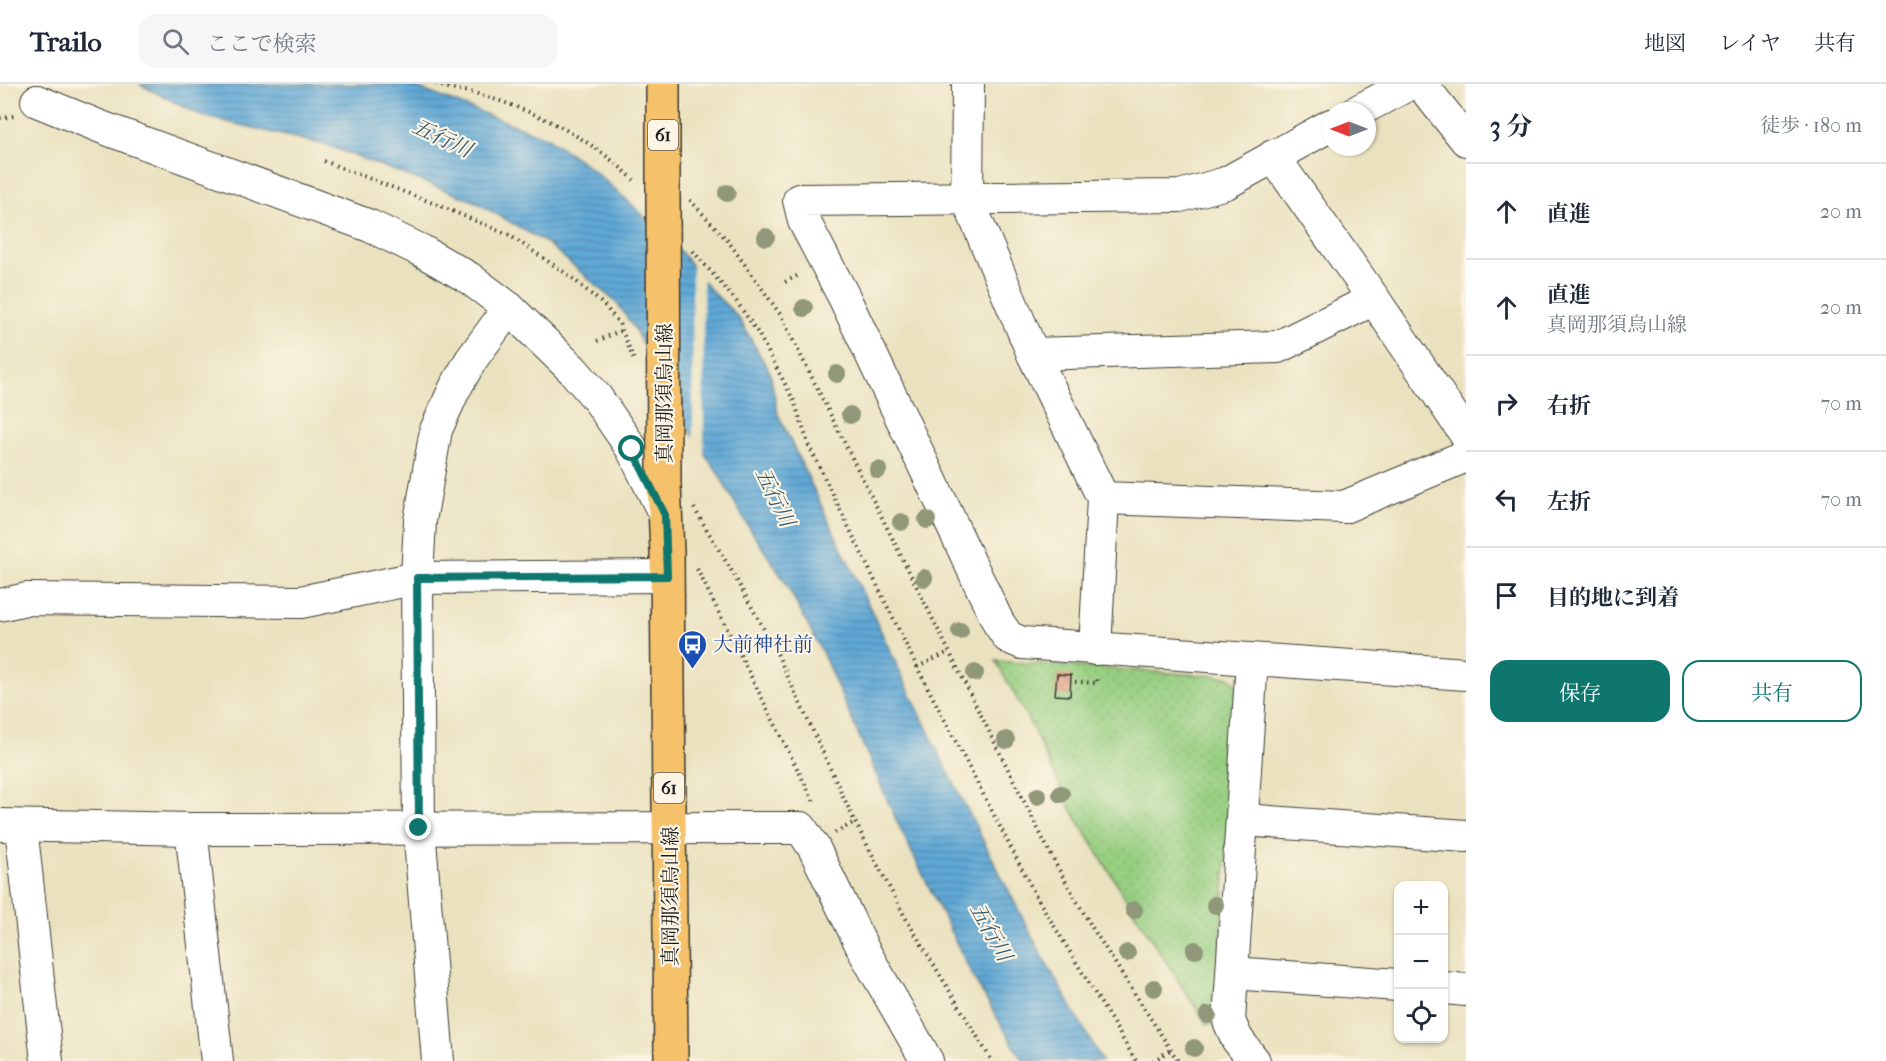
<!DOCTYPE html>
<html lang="ja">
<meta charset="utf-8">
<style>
:root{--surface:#fff;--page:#f6f6f7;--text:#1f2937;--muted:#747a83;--line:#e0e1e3;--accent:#0f766e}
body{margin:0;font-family:"IM FELL French Canon","Noto Serif JP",serif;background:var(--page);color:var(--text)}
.controls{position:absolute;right:18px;bottom:18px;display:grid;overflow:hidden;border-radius:12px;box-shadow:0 2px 4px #0004}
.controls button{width:54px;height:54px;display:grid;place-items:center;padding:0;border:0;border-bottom:2px solid var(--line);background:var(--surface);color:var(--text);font:30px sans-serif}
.compass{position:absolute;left:1322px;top:18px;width:54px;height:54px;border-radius:50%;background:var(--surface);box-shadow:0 2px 4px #0004;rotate:270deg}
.stop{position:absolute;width:18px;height:18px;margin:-14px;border:4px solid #0f766e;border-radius:50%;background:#fff}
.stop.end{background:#0f766e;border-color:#fff;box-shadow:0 2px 6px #0008}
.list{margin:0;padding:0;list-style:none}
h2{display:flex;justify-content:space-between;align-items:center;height:78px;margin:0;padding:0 24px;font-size:26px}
h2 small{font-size:20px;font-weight:400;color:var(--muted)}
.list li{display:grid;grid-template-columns:39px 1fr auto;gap:18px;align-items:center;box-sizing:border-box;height:96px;padding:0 24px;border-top:2px solid var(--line)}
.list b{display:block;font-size:22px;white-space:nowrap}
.list p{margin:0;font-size:20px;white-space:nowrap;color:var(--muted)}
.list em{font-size:20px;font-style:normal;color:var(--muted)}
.actions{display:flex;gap:12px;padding:18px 24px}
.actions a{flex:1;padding:14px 0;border:2px solid var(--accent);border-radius:18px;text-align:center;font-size:21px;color:var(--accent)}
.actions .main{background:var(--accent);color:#fff}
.icon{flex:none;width:33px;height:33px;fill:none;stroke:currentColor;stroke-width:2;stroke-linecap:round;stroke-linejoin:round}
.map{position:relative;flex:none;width:1466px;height:977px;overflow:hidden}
header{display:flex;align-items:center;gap:36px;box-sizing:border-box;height:84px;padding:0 30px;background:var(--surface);border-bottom:2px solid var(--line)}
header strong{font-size:28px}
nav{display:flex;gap:33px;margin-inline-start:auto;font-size:21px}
.search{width:420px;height:54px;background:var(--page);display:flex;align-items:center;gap:15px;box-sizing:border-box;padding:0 21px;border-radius:18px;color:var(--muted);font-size:22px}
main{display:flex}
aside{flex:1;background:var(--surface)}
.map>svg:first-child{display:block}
</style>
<header>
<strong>Trailo</strong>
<div class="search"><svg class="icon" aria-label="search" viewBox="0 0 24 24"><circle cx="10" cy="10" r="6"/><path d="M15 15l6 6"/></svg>ここで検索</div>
<nav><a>地図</a><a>レイヤ</a><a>共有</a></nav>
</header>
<main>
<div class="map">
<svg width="1466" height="977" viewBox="0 0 1466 977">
<defs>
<pattern id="park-dots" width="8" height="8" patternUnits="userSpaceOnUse" patternTransform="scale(1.5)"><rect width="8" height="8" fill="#97cf81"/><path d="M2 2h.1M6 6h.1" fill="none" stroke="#82b16f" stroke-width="1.8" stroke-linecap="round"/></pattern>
<pattern id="water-rules" width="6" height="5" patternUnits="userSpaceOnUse" patternTransform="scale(1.5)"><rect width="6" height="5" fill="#5fa8d6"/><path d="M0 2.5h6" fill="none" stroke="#4e88ad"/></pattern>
<pattern id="building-cross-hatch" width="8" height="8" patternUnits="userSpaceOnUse" patternTransform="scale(1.5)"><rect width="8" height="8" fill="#e19775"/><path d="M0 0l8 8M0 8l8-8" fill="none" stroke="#b67a5f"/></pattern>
</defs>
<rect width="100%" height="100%" fill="#fcf5e5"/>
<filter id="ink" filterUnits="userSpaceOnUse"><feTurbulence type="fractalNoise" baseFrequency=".0167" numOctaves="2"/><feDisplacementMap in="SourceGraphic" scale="12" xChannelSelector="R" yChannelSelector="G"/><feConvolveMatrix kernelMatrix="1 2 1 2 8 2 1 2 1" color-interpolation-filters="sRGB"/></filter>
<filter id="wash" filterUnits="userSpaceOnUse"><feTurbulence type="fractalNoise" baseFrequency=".008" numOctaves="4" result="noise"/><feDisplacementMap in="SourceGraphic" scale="24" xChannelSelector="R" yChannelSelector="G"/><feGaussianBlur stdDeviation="1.35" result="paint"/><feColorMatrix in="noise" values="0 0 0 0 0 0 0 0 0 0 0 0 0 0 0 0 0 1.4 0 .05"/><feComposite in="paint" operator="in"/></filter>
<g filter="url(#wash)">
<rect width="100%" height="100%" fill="#eae2bf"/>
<polygon fill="url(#park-dots)" stroke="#5a764e" stroke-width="1.5" points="996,577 1229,593 1237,601 1216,940 1207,941 1141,839 1072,727 1026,631"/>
<polygon fill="url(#water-rules)" stroke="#3e6279" stroke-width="1.5" points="139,0 407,0 546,53 587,81 625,114 682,169 708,203 738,233 770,288 778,330 941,674 1037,862 1102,977 1023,977 974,895 897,738 822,568 785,498 745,437 718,389 684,339 634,244 618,220 548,160 474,117 329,62 202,32"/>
<polygon fill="#eae2bf" points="692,177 703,192 704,374 693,358"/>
<g id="blocks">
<polygon fill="url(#building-cross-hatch)" points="1057,590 1071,591 1070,612 1055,611"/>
</g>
</g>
<g filter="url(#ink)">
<use href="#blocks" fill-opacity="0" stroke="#3b3a34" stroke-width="1.5"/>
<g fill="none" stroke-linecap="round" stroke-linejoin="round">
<defs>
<g id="minor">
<polyline points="968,0 967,114 1033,270 1103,414 1095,565"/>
<polyline points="1421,0 1466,56"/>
<polyline points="37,17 101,43 370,142 422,167 469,194 509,224 573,286 597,314 632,365 665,431"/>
<polyline points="1358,27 1409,0"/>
<polyline points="1331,41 1226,99 1180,112 799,116 804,137 844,213 998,538 1008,553 1022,559 1466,590"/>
<polyline points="1273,72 1374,215 1466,351"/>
<polyline points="1033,270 1278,263 1374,215"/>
<polyline points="1103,414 1344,423 1466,372"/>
<polyline points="0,521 26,515 301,518 417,494 667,492"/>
<polyline points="1252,576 1229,937 1237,955 1254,977"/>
<polyline points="1243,736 1466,752"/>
<polyline points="0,741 191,745 801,744 814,764 864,867 927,977"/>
<polyline points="21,742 47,977"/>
<polyline points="191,745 217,977"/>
<polyline points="1232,889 1398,901"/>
<polyline points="1444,904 1466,906"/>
<polyline points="438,977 419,744 417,494 420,437 436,346 454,306 471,276 509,224"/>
</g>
<g id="major">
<polyline points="663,0 663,103"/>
<polyline points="664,400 667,468 671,977"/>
</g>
</defs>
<use href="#minor" stroke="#3b3a34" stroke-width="34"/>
<use href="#major" stroke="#3b3a34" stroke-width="36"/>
<g stroke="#3b3a34" stroke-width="4" stroke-dasharray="1.5 4.5" stroke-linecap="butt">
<path d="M436 0C450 6 466 6 481 11 538 28 591 54 634 96"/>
<polyline points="0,34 14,32"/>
<polyline points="324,77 438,121 509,151 570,192 604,221 619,239 634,276"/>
<polyline points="690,116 728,157 780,230 1055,779 1093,845 1178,977"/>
<polyline points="693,167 737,218 758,249 794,317 809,362 917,583 1036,812 1136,977"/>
<polyline points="785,198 801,190"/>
<polyline points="597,257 622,246"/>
<polyline points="694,424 731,486 775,565 855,738 905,833 992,977"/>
<polyline points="697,485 815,720"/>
<polyline points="917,583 949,568"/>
<polyline points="1075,598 1097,599 1097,591"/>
<polyline points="835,749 855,738"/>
<polyline points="1153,977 1170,966"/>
</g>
<use href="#minor" stroke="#fff" stroke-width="32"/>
<use href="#major" stroke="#f5c16b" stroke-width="33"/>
<defs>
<polyline id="major-bridge" points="663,103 664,400"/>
</defs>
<use href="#major-bridge" stroke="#3b3a34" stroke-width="36" stroke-linecap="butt"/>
<use href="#major-bridge" stroke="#f5c16b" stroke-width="33"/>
</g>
<g fill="#909879">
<circle cx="727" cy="109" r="9"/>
<circle cx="766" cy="153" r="9"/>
<circle cx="804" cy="224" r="9"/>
<circle cx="837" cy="290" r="9"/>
<circle cx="850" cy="331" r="9"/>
<circle cx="878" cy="386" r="9"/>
<circle cx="927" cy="436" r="9"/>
<circle cx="901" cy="438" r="9"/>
<circle cx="924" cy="494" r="9"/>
<circle cx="960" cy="547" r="9"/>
<circle cx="975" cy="589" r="9"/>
<circle cx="1006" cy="656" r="9"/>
<circle cx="1061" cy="710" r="9"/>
<circle cx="1038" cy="712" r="9"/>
<circle cx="1215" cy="821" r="9"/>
<circle cx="1134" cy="826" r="9"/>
<circle cx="1195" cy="866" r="9"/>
<circle cx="1127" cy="869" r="9"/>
<circle cx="1154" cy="904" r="9"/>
<circle cx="1208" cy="931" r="9"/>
<circle cx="1194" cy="964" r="9"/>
</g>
</g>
<g fill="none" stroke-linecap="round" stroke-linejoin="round" filter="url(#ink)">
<polyline stroke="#0f766e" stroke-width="8" points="419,744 417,494 667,492 665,431 632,365"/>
</g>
<defs>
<symbol id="bus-pin" viewBox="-11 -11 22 30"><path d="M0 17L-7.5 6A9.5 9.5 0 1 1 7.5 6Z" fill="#1a4fb4" stroke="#fcf5e5"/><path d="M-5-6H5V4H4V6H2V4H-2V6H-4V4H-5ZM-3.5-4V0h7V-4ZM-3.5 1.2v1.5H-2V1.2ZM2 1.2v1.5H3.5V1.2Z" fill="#fff"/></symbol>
</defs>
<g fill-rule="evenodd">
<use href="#bus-pin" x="676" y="544" width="33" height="45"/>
</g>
<g text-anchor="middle" stroke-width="4.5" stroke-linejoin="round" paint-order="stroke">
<g fill="#fcf5e5" stroke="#5f5d58" stroke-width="1.5">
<rect x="648" y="36" width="30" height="30" rx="4.5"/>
<rect x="654" y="689" width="30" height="30" rx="4.5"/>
</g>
<g font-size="18" font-weight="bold" fill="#1c1c1c">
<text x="663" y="57">61</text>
<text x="669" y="710">61</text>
</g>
<g font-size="20" fill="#1c1c1c" stroke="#fcf5e5">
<text transform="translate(664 309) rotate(-90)" y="7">真岡那須烏山線</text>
<text transform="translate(670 812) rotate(-90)" y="7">真岡那須烏山線</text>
</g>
<g font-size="20" fill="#164399" stroke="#fcf5e5" text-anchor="start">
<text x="713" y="567">大前神社前</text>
</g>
<g font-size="21" font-style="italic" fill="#3a5b70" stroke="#fcf5e5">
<text transform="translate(442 54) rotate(25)" y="7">五行川</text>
<text transform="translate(775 413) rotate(64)" y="7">五行川</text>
<text transform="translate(991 848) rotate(61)" y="7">五行川</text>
</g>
</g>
</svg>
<div class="controls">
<button>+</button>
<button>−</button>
<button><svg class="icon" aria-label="locate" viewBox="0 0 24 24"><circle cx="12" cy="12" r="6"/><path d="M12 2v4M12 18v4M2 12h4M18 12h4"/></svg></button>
</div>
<svg class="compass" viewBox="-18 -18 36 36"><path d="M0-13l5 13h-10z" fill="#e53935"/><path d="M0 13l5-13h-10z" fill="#747a83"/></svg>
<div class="stop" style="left:632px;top:365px"></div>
<div class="stop end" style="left:419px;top:744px"></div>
</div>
<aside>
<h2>3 分<small>徒歩 · 180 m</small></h2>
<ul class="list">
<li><svg class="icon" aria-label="ahead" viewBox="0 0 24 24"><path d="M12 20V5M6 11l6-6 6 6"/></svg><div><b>直進</b></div><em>20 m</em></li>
<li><svg class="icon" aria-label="ahead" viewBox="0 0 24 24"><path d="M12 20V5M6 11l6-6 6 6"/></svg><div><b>直進</b><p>真岡那須烏山線</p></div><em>20 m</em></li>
<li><svg class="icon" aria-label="right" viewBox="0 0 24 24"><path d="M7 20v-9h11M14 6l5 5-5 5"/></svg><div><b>右折</b></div><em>70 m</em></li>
<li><svg class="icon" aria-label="left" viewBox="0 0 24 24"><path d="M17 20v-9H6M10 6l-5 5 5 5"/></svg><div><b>左折</b></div><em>70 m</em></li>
<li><svg class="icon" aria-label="arrive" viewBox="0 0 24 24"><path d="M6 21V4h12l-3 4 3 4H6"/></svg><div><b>目的地に到着</b></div></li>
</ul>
<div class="actions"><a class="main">保存</a><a>共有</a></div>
</aside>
</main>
